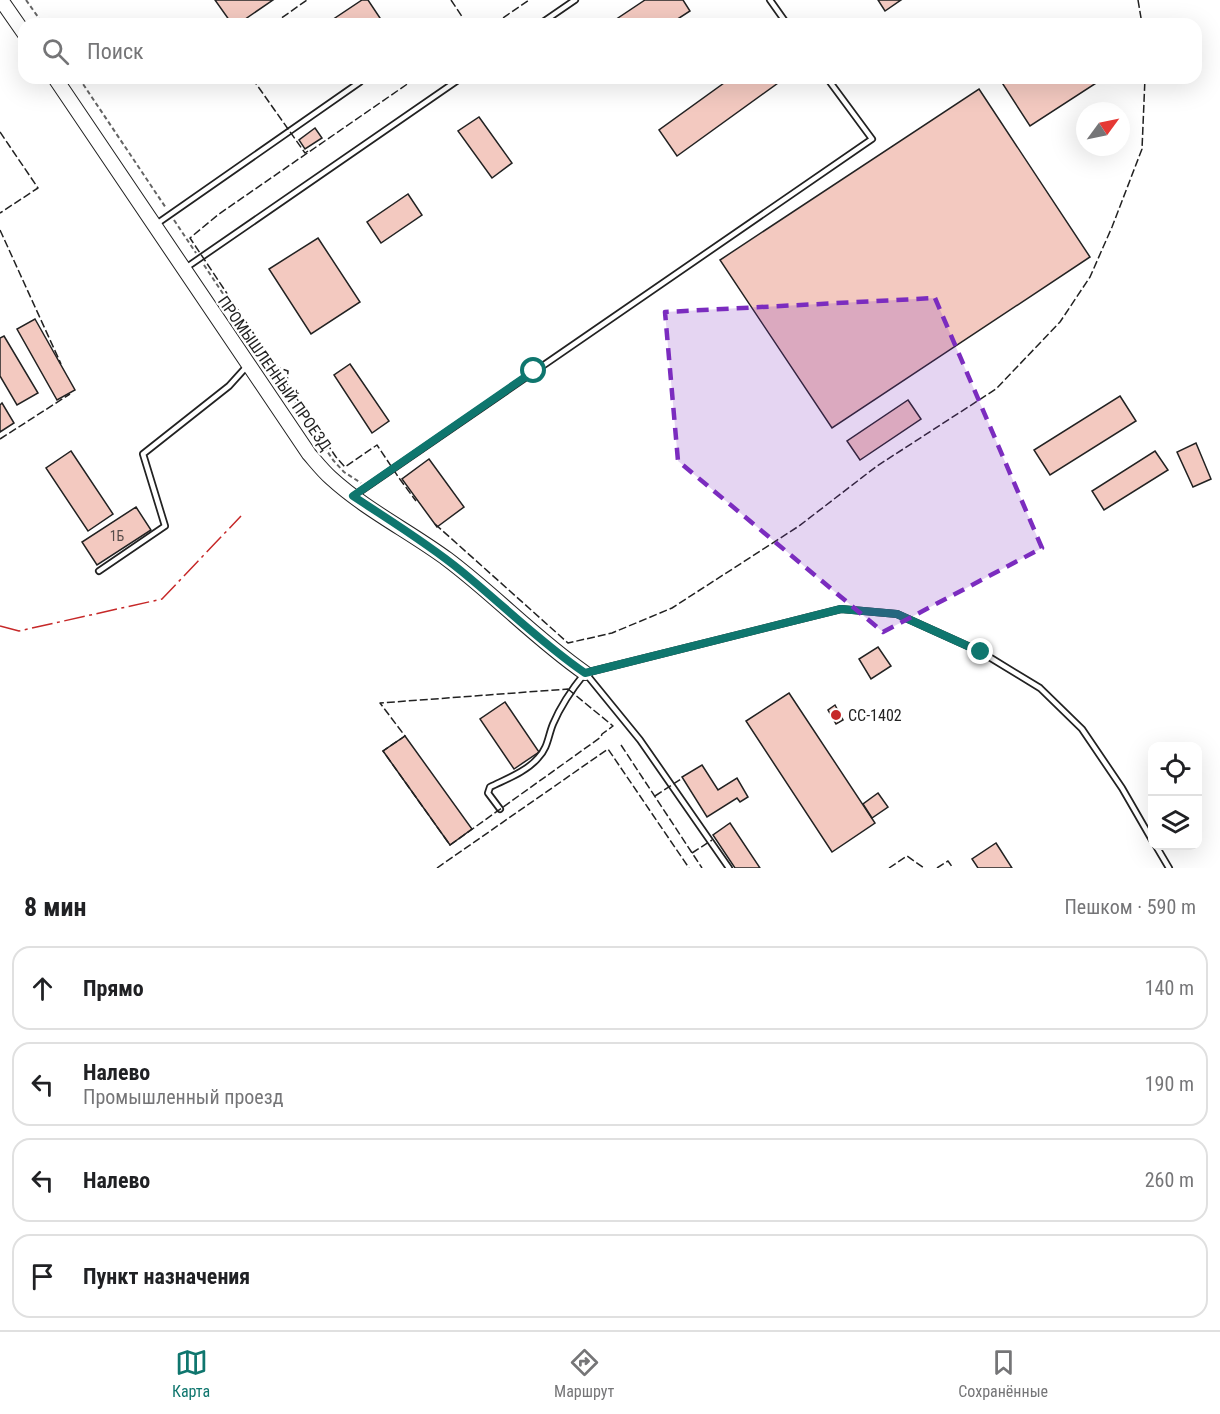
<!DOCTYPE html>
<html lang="ru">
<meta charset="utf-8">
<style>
:root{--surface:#fff;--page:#f2f2f2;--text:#202124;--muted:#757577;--line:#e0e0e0;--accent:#0f766e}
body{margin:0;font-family:"Roboto Condensed",sans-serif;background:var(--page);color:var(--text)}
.controls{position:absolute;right:18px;bottom:18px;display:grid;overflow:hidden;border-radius:12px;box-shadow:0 6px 24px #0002}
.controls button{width:54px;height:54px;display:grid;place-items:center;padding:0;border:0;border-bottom:2px solid var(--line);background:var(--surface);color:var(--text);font:30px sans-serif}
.compass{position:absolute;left:1076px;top:102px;width:54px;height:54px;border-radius:50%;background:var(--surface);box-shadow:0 6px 24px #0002;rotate:57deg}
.stop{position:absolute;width:18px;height:18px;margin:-14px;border:4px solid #0f766e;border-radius:50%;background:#fff}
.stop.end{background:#0f766e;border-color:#fff;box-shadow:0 2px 6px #0008}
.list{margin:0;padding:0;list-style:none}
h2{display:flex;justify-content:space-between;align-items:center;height:78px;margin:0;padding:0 24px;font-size:26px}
h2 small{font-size:20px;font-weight:400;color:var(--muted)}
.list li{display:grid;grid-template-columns:39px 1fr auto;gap:18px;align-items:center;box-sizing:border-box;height:84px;margin:0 12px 12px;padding:0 12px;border:2px solid var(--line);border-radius:18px}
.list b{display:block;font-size:22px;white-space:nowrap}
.list p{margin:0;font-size:20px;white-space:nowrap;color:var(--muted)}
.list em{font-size:20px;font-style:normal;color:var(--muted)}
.icon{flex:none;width:33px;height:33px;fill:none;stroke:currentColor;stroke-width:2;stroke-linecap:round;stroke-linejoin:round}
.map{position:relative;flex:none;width:1220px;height:868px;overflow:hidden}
.search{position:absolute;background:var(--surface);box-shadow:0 6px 24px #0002;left:18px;right:18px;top:18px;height:66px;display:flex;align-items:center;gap:15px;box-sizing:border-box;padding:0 21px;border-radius:18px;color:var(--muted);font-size:22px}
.sheet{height:462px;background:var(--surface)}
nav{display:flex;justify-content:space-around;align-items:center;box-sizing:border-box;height:84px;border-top:2px solid var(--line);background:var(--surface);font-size:16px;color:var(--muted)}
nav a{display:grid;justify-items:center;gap:3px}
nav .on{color:var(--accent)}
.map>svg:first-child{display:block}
</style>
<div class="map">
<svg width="1220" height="868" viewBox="0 0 1220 868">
<rect width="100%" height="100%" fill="#fff"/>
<g fill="#f3c9c0" stroke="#222" stroke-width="1.5">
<polygon points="215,0 273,0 238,24 232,24"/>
<polygon points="362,0 368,0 384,24 326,24"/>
<polygon points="645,0 683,0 690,11 670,24 609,24"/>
<polygon points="878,0 901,0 885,11"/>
<polygon points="731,78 785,78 677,156 659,130"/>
<polygon points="999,78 1104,78 1030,126"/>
<polygon points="979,89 1090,257 832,428 720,260"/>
<polygon points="479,117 512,163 492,178 458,131"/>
<polygon points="315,128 322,138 305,149 299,140"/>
<polygon points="408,194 422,215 381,243 367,222"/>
<polygon points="318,238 360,302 311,334 269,269"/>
<polygon points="35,319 75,390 57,400 17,329"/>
<polygon points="4,336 38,393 17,405 0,376 0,338"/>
<polygon points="350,364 389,421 372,433 334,375"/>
<polygon points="1120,396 1136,421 1050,475 1034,450"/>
<polygon points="908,400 921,419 860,460 847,441"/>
<polygon points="2,403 14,423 0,432 0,405"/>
<polygon points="1196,443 1211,479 1193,487 1177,452"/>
<polygon points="71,451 113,514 88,531 46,468"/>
<polygon points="1155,451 1168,470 1104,510 1092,491"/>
<polygon points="429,459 464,507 437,527 402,479"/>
<polygon points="136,507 151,530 97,565 82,542"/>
<polygon points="878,647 891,666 871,679 859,659"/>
<polygon points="789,693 875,823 832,852 746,721"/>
<polygon points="505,702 539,752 514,769 480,719"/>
<polygon points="835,705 843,720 836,724 828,710"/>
<polygon points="405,736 472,829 450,845 383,751"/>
<polygon points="702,765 718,790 737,778 748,797 740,802 737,798 707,817 682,777"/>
<polygon points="878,793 888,807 872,818 863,804"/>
<polygon points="730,823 760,868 735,868 713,835"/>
<polygon points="996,843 1012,868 978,868 972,859"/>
</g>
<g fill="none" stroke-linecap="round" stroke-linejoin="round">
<defs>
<g id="lane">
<polyline points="770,0 787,24"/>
<polyline points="540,24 575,0"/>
<polyline points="155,225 360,82"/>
<polyline points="187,267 461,78"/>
<polyline points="355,495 872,139 827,78"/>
<polyline points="99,571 165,526 143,454 229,386 248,365"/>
<polyline points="587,675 640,740 729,868"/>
<path d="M500 809 488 793 490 787C506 779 526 772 538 758 548 748 548 736 553 724 561 705 572 689 585 673L841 609 897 614 981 652 1040 688 1082 729 1122 788 1152 840"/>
<polyline points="1156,846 1169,868"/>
</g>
<g id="secondary">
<polyline points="1,0 24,33"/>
<path d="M55 78 309 454C316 462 323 471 331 478 366 510 409 531 447 559 495 595 536 639 585 673"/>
</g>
</defs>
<use href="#lane" stroke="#222" stroke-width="8"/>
<use href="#secondary" stroke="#222" stroke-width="16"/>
<g stroke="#646464" stroke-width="2" stroke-dasharray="4.5 3" stroke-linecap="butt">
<polyline points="26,0 43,24"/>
<polyline points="79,78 166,208"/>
<polyline points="174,220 196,253"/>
<polyline points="204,265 333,460 344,472 361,483"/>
</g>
<use href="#lane" stroke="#fff" stroke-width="4.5"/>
<use href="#secondary" stroke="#fff" stroke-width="14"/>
<g stroke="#222" stroke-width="1.5" stroke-dasharray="8 3" stroke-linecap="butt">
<polyline points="451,0 467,24"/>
<polyline points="1138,0 1142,24"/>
<polyline points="273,24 307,0"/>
<polyline points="494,24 529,0"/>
<polyline points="252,78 305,153 308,151"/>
<polyline points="416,78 219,214 190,238 276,367 288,371 287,384 336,457 345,467 377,445 399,478 416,501"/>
<polyline points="0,132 38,188 0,213"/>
<polyline points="0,230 61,364"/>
<polyline points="0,439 70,394"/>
<polyline points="435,524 568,643 612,633 672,608 799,526 877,466 996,389 1060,322 1090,277 1112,227 1142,149 1145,78"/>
<polygon points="568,689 613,726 602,734 601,737 450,845 383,751 405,736 380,703"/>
<polyline points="621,745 702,868"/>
<polyline points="655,796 681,779"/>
<polyline points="692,853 712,840"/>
<polyline points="437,868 608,749 689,868"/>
<polyline points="889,868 907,856 924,868"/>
<polyline points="937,868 948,861 953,868"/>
</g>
<polyline stroke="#c62828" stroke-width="1.5" stroke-dasharray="21 4.5 3 4.5" stroke-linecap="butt" points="0,626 19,631 162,599 241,516"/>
</g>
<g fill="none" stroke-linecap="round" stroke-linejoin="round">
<path stroke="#0f766e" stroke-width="8" d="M534 371 353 496C389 520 427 543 460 570 502 604 541 643 585 673L841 609 897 614 981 652"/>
</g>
<path fill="#7b2cbf" fill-opacity="0.2" stroke="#7b2cbf" stroke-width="4.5" stroke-dasharray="12 8" stroke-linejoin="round" d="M935 298 1042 548 883 632 678 461 665 312Z"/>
<circle fill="#c62828" stroke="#fff" stroke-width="2" cx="836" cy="715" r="6"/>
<g text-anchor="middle" stroke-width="4.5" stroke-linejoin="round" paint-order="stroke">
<g font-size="14" fill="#564c4a">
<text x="117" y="541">1Б</text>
</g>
<g font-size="16" fill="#222" stroke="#fff">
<text transform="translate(275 373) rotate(55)" y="6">ПРОМЫШЛЕННЫЙ ПРОЕЗД</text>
</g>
<g font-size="16" fill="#222" stroke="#fff" text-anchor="start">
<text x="848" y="721">СС-1402</text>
</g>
</g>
</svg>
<div class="controls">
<button><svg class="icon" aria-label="locate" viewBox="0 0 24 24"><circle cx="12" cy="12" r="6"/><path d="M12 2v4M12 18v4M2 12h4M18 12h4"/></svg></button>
<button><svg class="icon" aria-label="layers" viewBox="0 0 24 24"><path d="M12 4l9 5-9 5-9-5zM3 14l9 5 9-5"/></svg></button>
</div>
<svg class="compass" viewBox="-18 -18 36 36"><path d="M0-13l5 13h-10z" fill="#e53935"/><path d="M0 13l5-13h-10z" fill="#757577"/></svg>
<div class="stop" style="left:534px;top:371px"></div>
<div class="stop end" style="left:981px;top:652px"></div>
<div class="search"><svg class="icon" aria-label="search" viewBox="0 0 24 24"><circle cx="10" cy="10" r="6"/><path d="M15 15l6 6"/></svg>Поиск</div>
</div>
<section class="sheet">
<h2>8 мин<small>Пешком · 590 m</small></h2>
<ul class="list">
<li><svg class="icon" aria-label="ahead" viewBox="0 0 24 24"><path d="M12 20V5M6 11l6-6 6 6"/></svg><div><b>Прямо</b></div><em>140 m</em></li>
<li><svg class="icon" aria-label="left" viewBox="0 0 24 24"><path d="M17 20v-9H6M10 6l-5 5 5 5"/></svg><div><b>Налево</b><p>Промышленный проезд</p></div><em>190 m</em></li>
<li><svg class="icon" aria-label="left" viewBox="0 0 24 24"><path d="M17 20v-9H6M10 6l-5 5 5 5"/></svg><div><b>Налево</b></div><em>260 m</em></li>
<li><svg class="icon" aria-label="arrive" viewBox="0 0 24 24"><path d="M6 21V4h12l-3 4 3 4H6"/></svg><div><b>Пункт назначения</b></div></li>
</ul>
</section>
<nav>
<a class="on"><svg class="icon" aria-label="map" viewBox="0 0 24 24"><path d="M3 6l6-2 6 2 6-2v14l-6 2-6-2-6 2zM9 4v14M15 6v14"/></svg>Карта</a>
<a><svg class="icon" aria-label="directions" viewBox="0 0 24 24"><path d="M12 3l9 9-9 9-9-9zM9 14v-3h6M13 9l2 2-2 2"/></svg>Маршрут</a>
<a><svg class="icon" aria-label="saved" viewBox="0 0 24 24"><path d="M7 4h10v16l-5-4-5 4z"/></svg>Сохранённые</a>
</nav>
